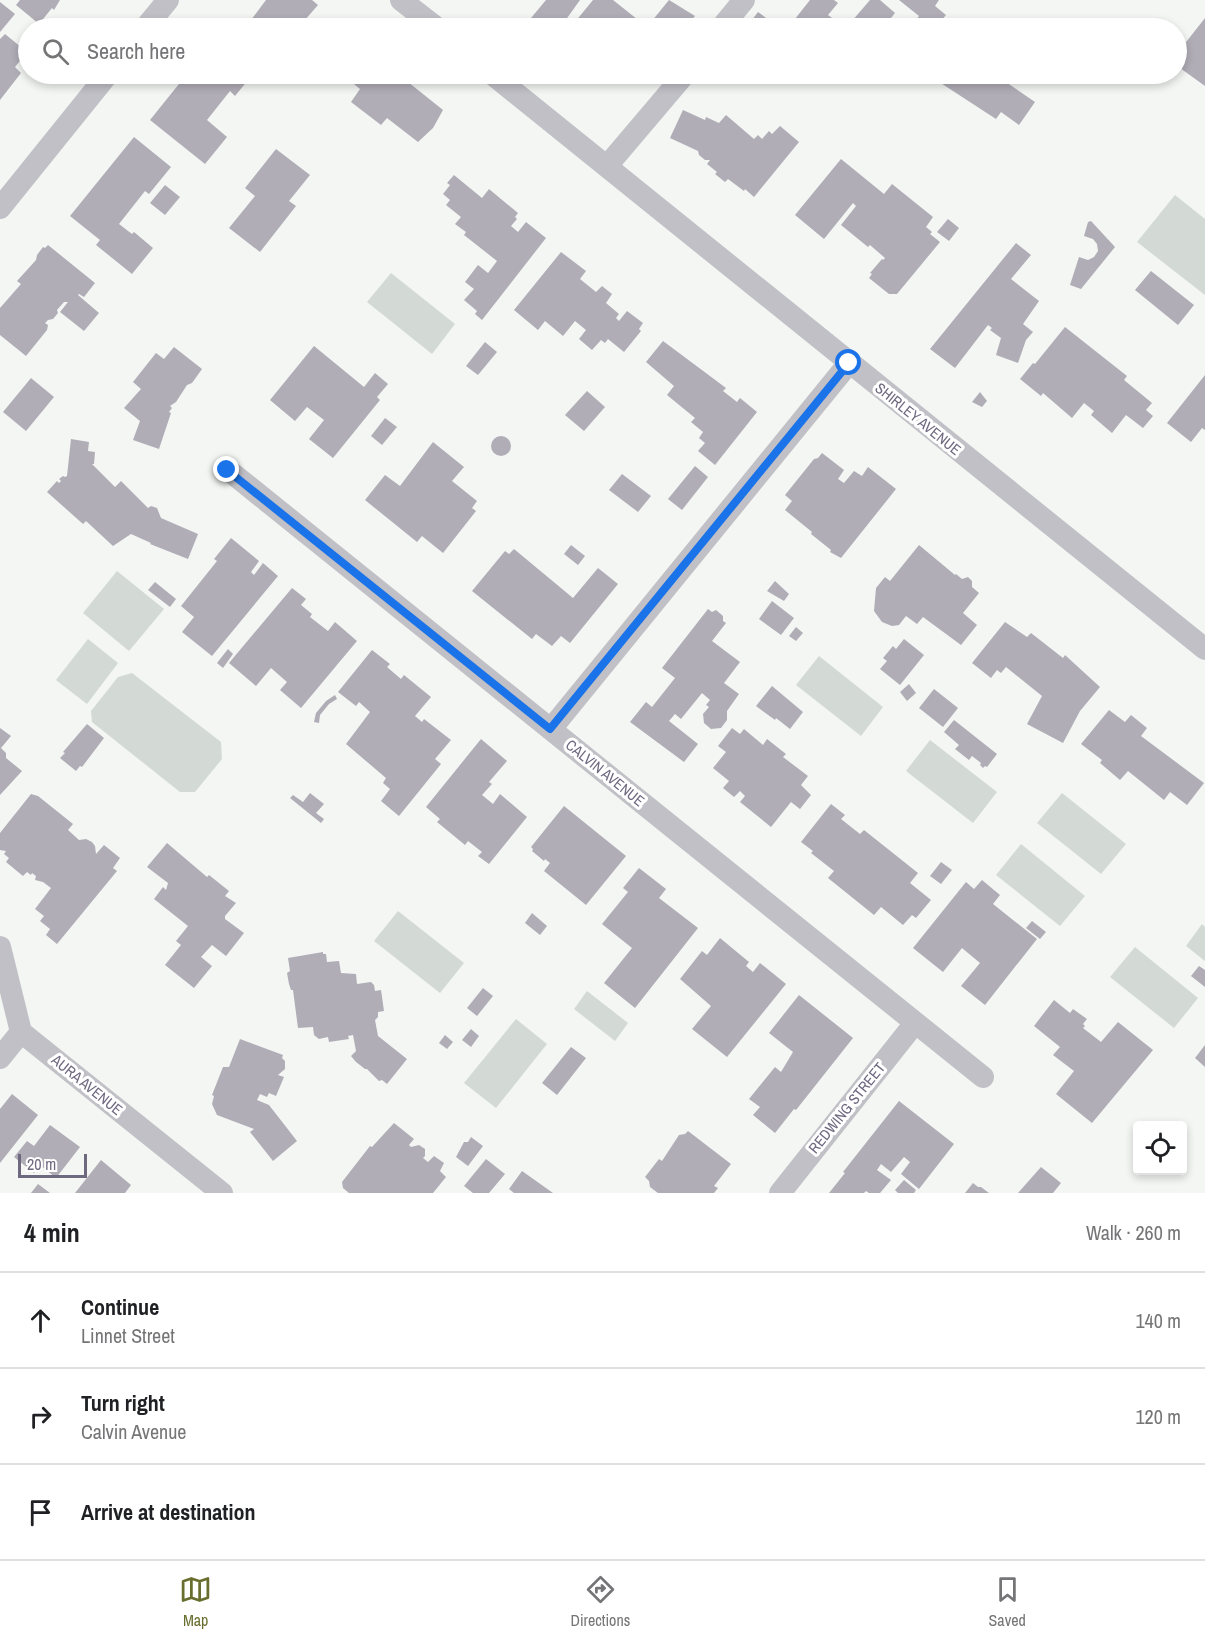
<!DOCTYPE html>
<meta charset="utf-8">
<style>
:root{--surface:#fff;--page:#f6f6f6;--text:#202124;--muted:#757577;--line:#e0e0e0;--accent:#696e2f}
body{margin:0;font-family:"Archivo Narrow",sans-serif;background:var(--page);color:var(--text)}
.controls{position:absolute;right:18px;bottom:18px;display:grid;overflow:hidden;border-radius:6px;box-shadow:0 3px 9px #0003}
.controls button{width:54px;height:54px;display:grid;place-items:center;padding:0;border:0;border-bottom:2px solid var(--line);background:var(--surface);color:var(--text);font:30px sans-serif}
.scale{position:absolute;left:18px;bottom:15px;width:69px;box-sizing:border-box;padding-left:6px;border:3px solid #6f6980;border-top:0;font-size:16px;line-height:21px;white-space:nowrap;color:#6f6980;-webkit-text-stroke:4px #fff;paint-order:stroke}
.stop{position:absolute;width:18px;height:18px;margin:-14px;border:4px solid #1a73e8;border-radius:50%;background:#fff}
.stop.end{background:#1a73e8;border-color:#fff;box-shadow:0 2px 6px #0008}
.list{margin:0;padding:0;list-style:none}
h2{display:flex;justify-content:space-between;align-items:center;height:78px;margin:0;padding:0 24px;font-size:26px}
h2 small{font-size:20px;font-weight:400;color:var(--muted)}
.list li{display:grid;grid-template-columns:39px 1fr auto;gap:18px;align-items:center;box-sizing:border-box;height:96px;padding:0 24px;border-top:2px solid var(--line)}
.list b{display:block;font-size:22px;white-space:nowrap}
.list p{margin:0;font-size:20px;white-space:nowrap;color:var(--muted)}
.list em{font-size:20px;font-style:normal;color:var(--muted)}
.icon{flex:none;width:33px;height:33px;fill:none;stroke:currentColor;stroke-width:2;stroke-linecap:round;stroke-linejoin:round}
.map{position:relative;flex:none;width:1205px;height:1193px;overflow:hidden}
.search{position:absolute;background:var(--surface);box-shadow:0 3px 9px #0003;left:18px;right:18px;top:18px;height:66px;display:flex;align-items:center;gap:15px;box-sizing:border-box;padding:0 21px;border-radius:33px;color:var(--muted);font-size:22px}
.sheet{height:366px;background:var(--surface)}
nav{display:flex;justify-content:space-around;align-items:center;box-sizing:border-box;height:84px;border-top:2px solid var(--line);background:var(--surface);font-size:16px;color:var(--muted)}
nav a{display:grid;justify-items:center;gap:3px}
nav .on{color:var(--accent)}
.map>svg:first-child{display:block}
</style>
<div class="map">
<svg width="1205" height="1193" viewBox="0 0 1205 1193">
<rect width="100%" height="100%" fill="#f3f6f3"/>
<g fill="#d3dad6">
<polygon points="1175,195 1205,219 1205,295 1137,242"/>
<polygon points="391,273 455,324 432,354 367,302"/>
<polygon points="117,571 164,609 129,651 83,613"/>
<polygon points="88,639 118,663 87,704 56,680"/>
<polygon points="819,656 883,707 861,736 796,685"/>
<polygon points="132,673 221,742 222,759 195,792 180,792 92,722 91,711 118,677"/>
<polygon points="930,740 997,792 973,823 906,771"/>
<polygon points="1062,793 1126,844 1101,874 1037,823"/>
<polygon points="1021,844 1085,896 1060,926 996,875"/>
<polygon points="398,911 464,963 440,993 374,941"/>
<polygon points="1202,924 1205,927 1205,961 1186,946"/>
<polygon points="1135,947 1198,998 1174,1028 1110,977"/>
<polygon points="587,991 628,1023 615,1041 574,1009"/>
<polygon points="516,1019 547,1044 496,1108 464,1083"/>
</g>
<g fill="#b0adb7">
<polygon points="20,0 60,0 54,10 52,8 39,24 16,5"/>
<polygon points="266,0 312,0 318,5 298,28 250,28 251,27 248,24"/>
<polygon points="546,0 580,0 560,28 532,28 526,24"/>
<polygon points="593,0 613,0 647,27 669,0 695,16 685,28 570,28"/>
<polygon points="810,0 834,0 838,3 828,15 846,28 797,28 791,24"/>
<polygon points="870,0 880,0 895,13 883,28 846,28"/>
<polygon points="899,0 939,0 935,6 946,15 935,28 926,28 916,20 919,16"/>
<polygon points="0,2 15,14 0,32"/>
<polygon points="758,12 780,28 746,28"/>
<polygon points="1205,18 1205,86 1180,68 1182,65 1176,60 1185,47 1183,46"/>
<polygon points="5,34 27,52 15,67 21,73 0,100 0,39"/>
<polygon points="187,74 253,74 235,96 230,91 207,120 227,137 205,164 150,120"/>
<polygon points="344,74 398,74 443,110 433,128 418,142 387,118 381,125 351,102 360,89 343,75"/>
<polygon points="936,74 998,74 1001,76 1000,78 1035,102 1019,125 1001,112 996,119 933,78"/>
<polygon points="683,110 705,120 706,117 719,123 726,115 754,139 758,135 762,139 769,131 772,134 780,126 799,142 754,197 745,189 744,191 728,179 725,182 715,174 717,172 707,164 710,160 705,160 699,155 698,151 670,138"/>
<polygon points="134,137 171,167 149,194 145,191 119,224 132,234 134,232 153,248 132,274 96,245 100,240 70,216"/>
<polygon points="276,149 310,175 289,201 296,206 260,252 229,228 255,196 245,188"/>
<polygon points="841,159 884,194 892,184 933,217 926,227 932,232 930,234 940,242 897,294 889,294 869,278 872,274 870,273 882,259 883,260 885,258 870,245 868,247 841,225 856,206 853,203 824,239 795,215"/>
<polygon points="454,175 482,198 489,189 518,213 515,217 517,219 511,226 518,232 526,222 546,238 482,320 475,314 477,311 464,300 474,289 465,282 478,265 488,273 497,261 464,235 466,232 455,224 461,217 446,205 450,200 443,194 450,185 447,183"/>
<polygon points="165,185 180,197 165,215 150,203"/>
<polygon points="948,219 959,228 949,241 937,232"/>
<polygon points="1091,221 1115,247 1081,289 1070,285 1079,257 1088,260 1094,257 1098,251 1097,244 1093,239 1084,236 1088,222"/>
<polygon points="1016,243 1031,255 1011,279 1039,301 1023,324 1033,332 1026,340 1018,363 996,355 1001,338 990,330 992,328 988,325 955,368 930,349"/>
<polygon points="48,245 95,283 84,297 79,294 78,295 99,313 84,331 60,312 68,302 64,302 57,310 58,313 53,319 48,320 45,323 48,325 47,330 26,356 0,335 0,308 21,284 17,281 36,260 37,255 43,247 45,248"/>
<polygon points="561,252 586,271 580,279 596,292 602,286 612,294 606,303 619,314 616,318 619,321 627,311 643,323 639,329 641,331 624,352 608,339 605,343 601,340 592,350 579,339 586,330 575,321 563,336 545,321 538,330 514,310"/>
<polygon points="1151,271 1194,305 1178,325 1135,290"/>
<polygon points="1065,327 1127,376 1124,380 1152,403 1146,410 1153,416 1143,428 1126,415 1112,433 1091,415 1094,411 1084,403 1072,418 1043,393 1041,396 1020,379 1033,363 1035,364"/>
<polygon points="663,341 726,388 723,391 737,402 740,398 757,412 715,465 698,451 705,443 699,438 703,432 691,422 695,418 667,395 674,386 646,362"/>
<polygon points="485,342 497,352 478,375 466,366"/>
<polygon points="314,346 364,387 375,373 388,384 377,397 380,400 333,458 309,439 324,420 307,407 295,421 270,400"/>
<polygon points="174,347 202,369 192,383 187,385 176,402 170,406 172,408 169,412 171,413 159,449 133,440 140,421 124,408 141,389 133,382 156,353 164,359"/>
<polygon points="1205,375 1205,430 1202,428 1191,442 1167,423"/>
<polygon points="31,378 54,397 26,431 3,412"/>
<polygon points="587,391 605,407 584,431 565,415"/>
<polygon points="980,392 987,401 982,407 972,402"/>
<polygon points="385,418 397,427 382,445 371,436"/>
<circle cx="501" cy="446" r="10"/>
<polygon points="71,439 89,442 88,451 95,452 94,464 92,464 115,487 121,481 148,508 151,506 157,508 161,518 198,534 188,559 150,544 151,543 131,534 113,546 86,521 83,524 47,492 57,481 59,483 61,481 59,479 63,476 65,477 67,476"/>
<polygon points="433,442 464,467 452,481 477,501 472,508 476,511 443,553 422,536 417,542 365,500 385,475 400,486"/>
<polygon points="822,453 844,470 838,479 844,483 854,471 862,476 868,467 896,489 841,558 830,552 831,550 811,534 812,532 785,510 792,501 785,495 814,459 818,458"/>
<polygon points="695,466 708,477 682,510 668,499"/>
<polygon points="622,474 651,496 638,512 609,490"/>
<polygon points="231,538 259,561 251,572 254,575 263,563 278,576 212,656 182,632 194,617 181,606 217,561 214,559"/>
<polygon points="571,545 585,556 578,565 564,554"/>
<polygon points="919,545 955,575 956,574 962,579 968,577 972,581 972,587 979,593 963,613 977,625 961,645 923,617 917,624 906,616 899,625 892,626 882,622 874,611 876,588 885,577 890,581"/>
<polygon points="514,549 573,598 598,568 618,584 570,643 561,636 552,646 536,634 532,639 472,591 505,551 509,554"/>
<polygon points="775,581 789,594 784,601 767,591"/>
<polygon points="155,582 176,599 170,607 148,590"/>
<polygon points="292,588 306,599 301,605 312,614 310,617 328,631 335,622 357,641 301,708 280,690 287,682 271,668 256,686 229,663"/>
<polygon points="772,601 794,618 781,635 759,619"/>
<polygon points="708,609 712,612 716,610 723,616 723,621 726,623 712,641 740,662 724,683 739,694 727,711 727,720 721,728 711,729 704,723 703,714 709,707 706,705 710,700 702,693 681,719 675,714 669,721 698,744 684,762 630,722 646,702 652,707 675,678 662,668"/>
<polygon points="1005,622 1027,637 1031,633 1063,658 1065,655 1100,687 1080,711 1063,743 1027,724 1042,696 1006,667 1001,673 997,670 991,678 972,663"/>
<polygon points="796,627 803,633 796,641 789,636"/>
<polygon points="904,639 924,655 900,685 880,669 887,661 883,658 893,646 896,649"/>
<polygon points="228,649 233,654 223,668 217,663"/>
<polygon points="372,650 390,664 387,667 401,679 404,675 431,697 415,716 422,722 424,719 451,740 435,759 441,764 399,816 381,801 390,789 383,783 386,778 346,744 370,712 359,702 356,706 338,692"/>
<polygon points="909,684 916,693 907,701 900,692"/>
<polygon points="772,686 803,712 790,729 776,718 775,720 756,706"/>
<polygon points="934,689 958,708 943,727 919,708"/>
<polygon points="335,695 337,699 329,704 320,715 319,723 314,722 316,713 326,701"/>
<polygon points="1109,710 1125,722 1131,715 1147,728 1141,736 1204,783 1187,805 1170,792 1164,800 1128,771 1120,780 1100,763 1102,760 1081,744"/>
<polygon points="954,720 997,754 987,767 985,766 983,768 980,765 981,763 972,756 969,760 955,749 959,745 944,732"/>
<polygon points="87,724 104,738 82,767 80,766 76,771 60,758 65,753 63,752"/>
<polygon points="0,728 11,736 1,748 6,753 6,758 22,771 0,795"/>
<polygon points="732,728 740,734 744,729 763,745 767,739 786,754 783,757 808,776 801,785 811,795 800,809 791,802 771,827 740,802 745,796 740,791 734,797 723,788 729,781 713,768 726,752 718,746"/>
<polygon points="481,739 507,761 489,782 492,784 482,795 493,804 500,794 527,817 489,864 478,856 482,852 468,841 465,845 437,822 440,819 426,807"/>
<polygon points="310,793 324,804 316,813 324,819 321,823 290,798 293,795 303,802"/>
<polygon points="31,794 38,796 73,824 68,830 79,840 86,839 92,842 95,846 96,854 104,845 120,858 113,868 117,871 57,944 46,935 50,929 40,921 44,916 35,909 51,888 43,882 35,880 36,876 32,873 31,875 27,872 23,876 6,862 9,858 4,854 6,851 0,850 0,833"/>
<polygon points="831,804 845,815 841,819 860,834 864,830 918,873 910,883 931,900 916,918 912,915 903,925 881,907 874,915 828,878 834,871 811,853 813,851 801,842"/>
<polygon points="564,806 626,856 586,905 544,871 550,863 545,859 544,861 532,851 533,849 531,847"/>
<polygon points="167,843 207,877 209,875 229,891 225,896 236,903 225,916 225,919 244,933 226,956 212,945 201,957 212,966 194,988 165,965 181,945 176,941 188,926 154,899 163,887 166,890 168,883 147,867"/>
<polygon points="941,862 952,870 941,884 930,876"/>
<polygon points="639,868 666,889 659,898 698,928 635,1008 604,983 632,948 602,924 628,892 623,888"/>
<polygon points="982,880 1000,895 993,904 1037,939 985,1005 961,986 980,963 962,948 943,972 913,948 966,882 974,889"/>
<polygon points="532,913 547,926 540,935 525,923"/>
<polygon points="1032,921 1046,932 1040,939 1026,928"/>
<polygon points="720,938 749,962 746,966 753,972 760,963 786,984 727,1057 692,1029 711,1006 680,979 702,951 707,955"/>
<polygon points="323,952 323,954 326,954 327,962 339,961 341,973 356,974 357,984 371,982 374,985 375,991 381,990 384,1011 378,1012 378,1017 375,1020 378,1036 407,1059 387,1084 382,1080 379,1081 367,1069 365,1069 356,1062 351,1056 356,1051 353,1035 348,1036 349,1039 329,1042 328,1037 319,1039 314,1035 313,1027 298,1028 293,990 291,990 289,984 287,973 290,971 288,958"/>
<polygon points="1199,966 1205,970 1205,987 1191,976"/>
<polygon points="483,988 493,996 477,1016 467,1008"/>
<polygon points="799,995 853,1038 796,1110 794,1109 775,1133 753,1115 760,1107 749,1099 775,1067 781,1072 793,1052 769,1033"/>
<polygon points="1054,1000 1070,1013 1073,1009 1087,1019 1083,1024 1085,1026 1083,1028 1101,1042 1118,1022 1153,1050 1092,1123 1056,1094 1074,1071 1053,1055 1060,1047 1034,1026"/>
<polygon points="471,1029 479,1036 471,1047 462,1040"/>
<polygon points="445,1035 453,1042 447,1049 439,1043"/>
<polygon points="240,1039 283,1055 282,1058 285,1061 285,1069 278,1075 284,1077 276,1096 269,1093 267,1097 260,1094 257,1100 269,1105 297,1141 273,1161 250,1132 254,1129 217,1115 212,1104 214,1096 212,1095 223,1067 229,1067"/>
<polygon points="1205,1045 1205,1067 1195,1058"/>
<polygon points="571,1047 586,1058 557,1095 542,1083"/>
<polygon points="12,1094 38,1115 0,1163 0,1109"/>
<polygon points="899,1101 954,1144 919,1189 901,1174 910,1162 904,1157 891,1172 881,1164 877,1170 891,1180 880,1193 869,1193 866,1191 864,1193 829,1193 845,1173 843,1172"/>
<polygon points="394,1123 414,1139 409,1145 411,1147 419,1145 425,1149 425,1156 423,1158 428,1162 434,1156 444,1163 440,1171 446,1177 433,1193 349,1193 343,1188 342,1182 370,1146 372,1147"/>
<polygon points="50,1125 80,1147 56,1178 40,1165 34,1173 14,1157 27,1141 34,1146"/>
<polygon points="688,1131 731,1164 714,1186 718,1188 714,1193 658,1193 650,1187 649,1181 645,1177 659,1159 662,1161 679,1135 685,1134"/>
<polygon points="471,1137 483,1146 468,1166 456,1157 464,1142 468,1142"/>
<polygon points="486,1159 505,1174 489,1193 473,1193 464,1186"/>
<polygon points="101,1160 131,1185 125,1193 75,1193"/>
<polygon points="1041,1167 1061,1183 1053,1193 1018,1193"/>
<polygon points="522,1171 553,1193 514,1193 509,1189"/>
<polygon points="904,1180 916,1190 914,1193 898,1193 895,1190"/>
<polygon points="973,1183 978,1187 981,1187 989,1193 965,1193"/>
<polygon points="38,1184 50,1193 31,1193"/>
</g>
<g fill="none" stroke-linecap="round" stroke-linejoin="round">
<g stroke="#c1c0c6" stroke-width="22">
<polyline points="401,0 437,28"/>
<polyline points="145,28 168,0"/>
<polyline points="721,28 744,0"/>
<polyline points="492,74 1205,649"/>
<polyline points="607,166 685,74"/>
<polyline points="0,208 108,74"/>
<polyline points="227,469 983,1077"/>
<polyline points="551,729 849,363"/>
<polyline points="0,947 21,1032 222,1193"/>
<polyline points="0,1058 21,1032"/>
<polyline points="780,1193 915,1023"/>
</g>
</g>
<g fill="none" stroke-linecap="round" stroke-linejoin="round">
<polyline stroke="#1a73e8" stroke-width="8" points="227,470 550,729 849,363"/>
</g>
<g text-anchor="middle" stroke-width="6" stroke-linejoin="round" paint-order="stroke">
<g font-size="15" fill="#6f6980" stroke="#fff">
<text transform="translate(918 419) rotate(39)" y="5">SHIRLEY AVENUE</text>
<text transform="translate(605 773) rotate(39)" y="5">CALVIN AVENUE</text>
<text transform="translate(87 1085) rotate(39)" y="5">AURA AVENUE</text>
<text transform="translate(847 1108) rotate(-51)" y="5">REDWING STREET</text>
</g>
</g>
</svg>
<div class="controls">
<button><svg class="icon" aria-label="locate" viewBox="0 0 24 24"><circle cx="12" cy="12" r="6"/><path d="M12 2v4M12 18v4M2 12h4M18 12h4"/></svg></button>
</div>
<div class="scale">20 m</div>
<div class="stop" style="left:849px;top:363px"></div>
<div class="stop end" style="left:227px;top:470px"></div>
<div class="search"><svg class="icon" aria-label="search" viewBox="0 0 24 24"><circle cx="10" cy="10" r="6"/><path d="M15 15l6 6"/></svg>Search here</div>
</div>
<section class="sheet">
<h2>4 min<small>Walk · 260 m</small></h2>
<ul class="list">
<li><svg class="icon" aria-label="ahead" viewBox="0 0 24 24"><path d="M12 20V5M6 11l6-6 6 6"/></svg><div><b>Continue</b><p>Linnet Street</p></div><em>140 m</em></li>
<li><svg class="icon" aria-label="right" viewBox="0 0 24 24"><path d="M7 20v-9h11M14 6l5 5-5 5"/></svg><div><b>Turn right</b><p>Calvin Avenue</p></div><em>120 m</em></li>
<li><svg class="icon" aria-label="arrive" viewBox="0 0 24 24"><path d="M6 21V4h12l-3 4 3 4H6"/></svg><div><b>Arrive at destination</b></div></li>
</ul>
</section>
<nav>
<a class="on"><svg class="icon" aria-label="map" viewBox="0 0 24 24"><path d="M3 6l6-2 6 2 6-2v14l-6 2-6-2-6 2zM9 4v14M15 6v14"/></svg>Map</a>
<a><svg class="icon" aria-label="directions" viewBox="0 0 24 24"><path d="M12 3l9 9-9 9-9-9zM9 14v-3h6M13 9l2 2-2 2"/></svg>Directions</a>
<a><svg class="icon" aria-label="saved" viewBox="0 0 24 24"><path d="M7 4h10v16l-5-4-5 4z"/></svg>Saved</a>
</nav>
